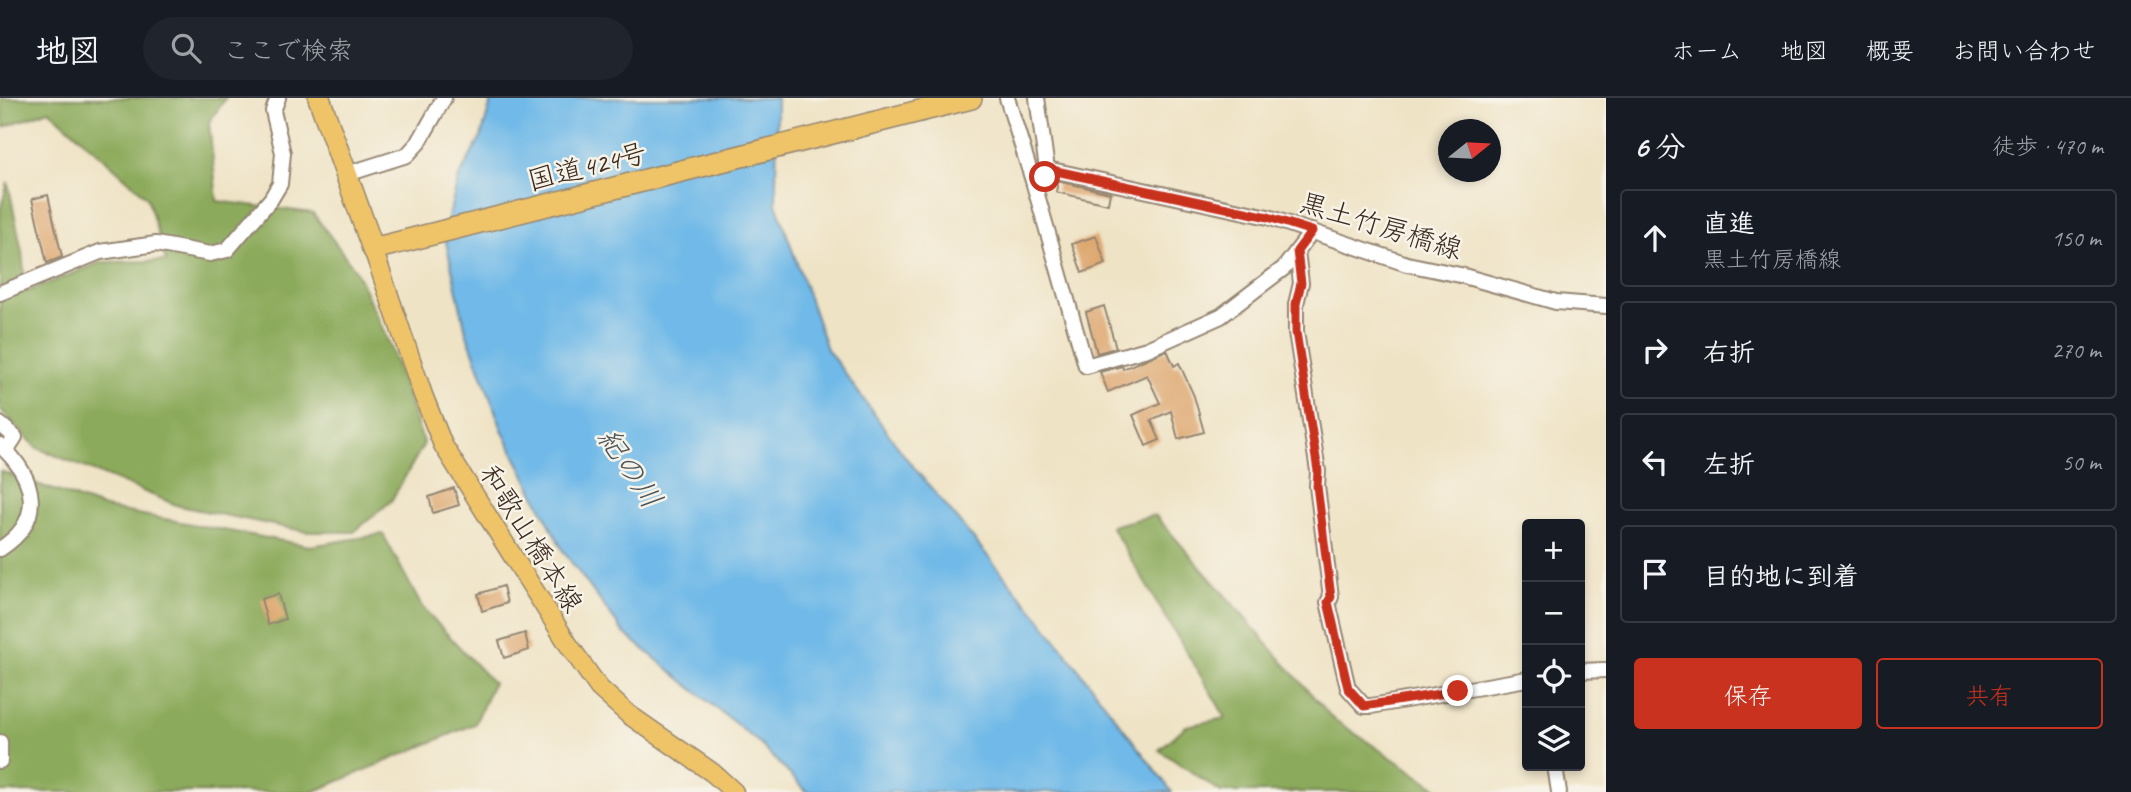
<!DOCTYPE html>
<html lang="ja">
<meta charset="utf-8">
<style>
:root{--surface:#171b24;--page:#20242c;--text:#f1f3f6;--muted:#9ea1a6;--line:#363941;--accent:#c8321e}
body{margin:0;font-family:Caveat,"Klee One",sans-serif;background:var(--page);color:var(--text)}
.controls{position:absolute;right:21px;bottom:21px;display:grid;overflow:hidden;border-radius:7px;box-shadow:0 4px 10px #0003}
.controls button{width:63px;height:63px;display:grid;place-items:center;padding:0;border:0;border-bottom:2px solid var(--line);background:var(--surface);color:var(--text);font:35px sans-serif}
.compass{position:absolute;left:1438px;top:21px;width:63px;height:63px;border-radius:50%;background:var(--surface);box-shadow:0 4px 10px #0003;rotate:72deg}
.stop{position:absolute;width:21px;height:21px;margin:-16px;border:5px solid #c8321e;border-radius:50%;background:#fff}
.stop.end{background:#c8321e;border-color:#fff;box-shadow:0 2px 7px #0008}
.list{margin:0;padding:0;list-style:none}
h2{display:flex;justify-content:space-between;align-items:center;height:91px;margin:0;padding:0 28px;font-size:30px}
h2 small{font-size:23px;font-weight:400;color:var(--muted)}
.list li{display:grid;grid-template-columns:46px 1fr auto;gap:21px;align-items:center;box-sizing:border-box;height:98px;margin:0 14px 14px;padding:0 14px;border:2px solid var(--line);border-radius:7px}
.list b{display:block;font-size:26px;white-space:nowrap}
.list p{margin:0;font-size:23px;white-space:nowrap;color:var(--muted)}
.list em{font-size:23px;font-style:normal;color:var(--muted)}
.actions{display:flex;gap:14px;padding:21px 28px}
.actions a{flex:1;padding:16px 0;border:2px solid var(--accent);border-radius:7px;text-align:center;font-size:24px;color:var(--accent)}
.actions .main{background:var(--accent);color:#fff}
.icon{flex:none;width:38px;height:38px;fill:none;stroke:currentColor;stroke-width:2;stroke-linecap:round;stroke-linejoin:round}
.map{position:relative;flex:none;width:1606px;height:694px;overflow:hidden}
header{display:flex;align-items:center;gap:42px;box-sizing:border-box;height:98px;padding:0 35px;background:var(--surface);border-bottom:2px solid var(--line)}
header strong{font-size:33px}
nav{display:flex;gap:38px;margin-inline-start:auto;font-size:24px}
.search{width:490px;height:63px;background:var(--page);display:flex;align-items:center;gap:18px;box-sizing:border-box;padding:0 24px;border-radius:38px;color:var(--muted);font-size:26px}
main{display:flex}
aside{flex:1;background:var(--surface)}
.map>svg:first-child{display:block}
</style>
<header>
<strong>地図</strong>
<div class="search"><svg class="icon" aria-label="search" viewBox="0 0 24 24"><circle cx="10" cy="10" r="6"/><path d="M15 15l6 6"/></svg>ここで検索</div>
<nav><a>ホーム</a><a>地図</a><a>概要</a><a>お問い合わせ</a></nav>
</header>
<main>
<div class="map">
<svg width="1606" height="694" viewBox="0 0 1606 694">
<rect width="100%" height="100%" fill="#f7f3e8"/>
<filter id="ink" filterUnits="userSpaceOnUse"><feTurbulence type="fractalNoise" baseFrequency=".0143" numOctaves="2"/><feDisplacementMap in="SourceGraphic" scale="14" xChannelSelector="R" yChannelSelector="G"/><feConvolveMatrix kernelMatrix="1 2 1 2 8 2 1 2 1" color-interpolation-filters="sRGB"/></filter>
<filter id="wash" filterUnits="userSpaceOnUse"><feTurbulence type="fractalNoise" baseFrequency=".00686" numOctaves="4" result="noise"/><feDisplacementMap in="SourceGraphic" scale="28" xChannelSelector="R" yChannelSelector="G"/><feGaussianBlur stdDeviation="1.57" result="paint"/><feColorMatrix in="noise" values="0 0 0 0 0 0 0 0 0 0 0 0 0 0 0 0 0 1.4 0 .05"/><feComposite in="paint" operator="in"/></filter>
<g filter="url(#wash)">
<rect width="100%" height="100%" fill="#efe3c5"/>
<g fill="#8caa5c" stroke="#646a3d" stroke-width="2">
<polygon points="1,0 226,0 209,24 217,103 313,115 356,173 390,247 424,346 391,403 354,434 308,434 179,408 37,350 0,311 0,113 8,84 22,154 26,194 102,164 166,163 147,99 49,12 4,29"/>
<polygon points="0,373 105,410 310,448 383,436 422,509 493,585 475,626 313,694 0,694"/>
<polygon points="1155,417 1332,620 1443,694 1221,694 1159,652 1186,628 1226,620 1111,428"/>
</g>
<polygon fill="#70b9e8" stroke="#567283" stroke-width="2" points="492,0 777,0 776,105 827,251 906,360 1041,522 1172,694 807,694 758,644 624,535 563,453 503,334 466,234 444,135 459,79 481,39"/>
<g id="blocks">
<g fill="#dea770">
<polygon points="1058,83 1110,95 1108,106 1056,94"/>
<polygon points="48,97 62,159 47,165 32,101"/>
<polygon points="1096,138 1106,166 1082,175 1072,146"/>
<polygon points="1104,208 1116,250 1097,255 1086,214"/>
<polygon points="1167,252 1174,268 1179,265 1194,298 1204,334 1178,341 1171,313 1151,322 1160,342 1146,348 1133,317 1160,305 1147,277 1108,294 1100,274 1122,268 1123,271"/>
<polygon points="454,390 459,407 433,415 429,399"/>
<polygon points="503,488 507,505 482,513 478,496"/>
<polygon points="278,496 285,521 268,527 261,501"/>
<polygon points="525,535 529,552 504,560 499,543"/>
</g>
</g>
</g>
<g filter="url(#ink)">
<use href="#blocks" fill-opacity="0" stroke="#958672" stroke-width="2"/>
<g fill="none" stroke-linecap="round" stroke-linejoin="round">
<defs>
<g id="minor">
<polyline points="1007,0 1033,83 1086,268 1147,251 1221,218 1284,170 1297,153"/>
<polyline points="1037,0 1047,71"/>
<polyline points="1047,71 1268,119 1407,166 1460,177 1556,204 1606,208"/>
<polyline points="347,76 407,57 419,44 444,0"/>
<polyline points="1312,133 1297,153 1301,185 1296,206 1296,234 1318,373 1317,388 1331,499 1328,504 1348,590 1364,608 1371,608 1527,581"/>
<polyline points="0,195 100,154 156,146 210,156 227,152 271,101 280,86 283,55 273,13 278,0"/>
<polyline points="0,326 15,339 6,353"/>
<path d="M0 347C36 380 46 422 0 451"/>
<polyline points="1580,573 1606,572"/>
<polyline points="0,644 0,663"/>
<polyline points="1555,668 1559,694"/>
</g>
<polyline id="major" points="373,151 423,297 443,347 568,546 599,590 628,616 713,675 734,694"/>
<polyline id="highway" points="319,0 373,151 971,0"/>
</defs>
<use href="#minor" stroke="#958672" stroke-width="18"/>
<use href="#major" stroke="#958672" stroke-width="21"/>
<use href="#highway" stroke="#958672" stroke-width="24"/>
<use href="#minor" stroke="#fff" stroke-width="14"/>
<use href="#major" stroke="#efc469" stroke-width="18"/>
<use href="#highway" stroke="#efc469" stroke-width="21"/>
</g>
</g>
<g fill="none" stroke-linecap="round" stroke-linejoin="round" filter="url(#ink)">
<polyline stroke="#c8321e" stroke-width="9" points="1045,79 1047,71 1268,119 1312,133 1297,153 1301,185 1296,206 1296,234 1318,373 1317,388 1331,499 1328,504 1348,590 1364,608 1458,593"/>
</g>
<g text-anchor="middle" stroke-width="5" stroke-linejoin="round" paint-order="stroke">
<g font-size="28" fill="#3b2a1e" stroke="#f7f3e8">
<text transform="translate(587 68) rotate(-14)" y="10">国道424号</text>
<text transform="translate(1381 127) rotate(17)" y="10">黒土竹房橋線</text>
<text transform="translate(532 440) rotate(58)" y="10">和歌山橋本線</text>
</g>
<g font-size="30" font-style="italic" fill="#4b555b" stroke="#f7f3e8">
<text transform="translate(630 370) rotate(56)" y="10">紀の川</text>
</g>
</g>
</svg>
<div class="controls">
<button>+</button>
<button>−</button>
<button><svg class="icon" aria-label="locate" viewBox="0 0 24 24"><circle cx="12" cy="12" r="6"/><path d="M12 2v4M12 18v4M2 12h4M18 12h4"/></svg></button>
<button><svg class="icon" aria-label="layers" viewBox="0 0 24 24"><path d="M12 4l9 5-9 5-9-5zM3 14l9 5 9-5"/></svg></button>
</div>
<svg class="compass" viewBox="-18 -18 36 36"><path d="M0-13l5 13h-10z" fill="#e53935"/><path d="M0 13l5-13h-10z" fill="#9ea1a6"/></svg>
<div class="stop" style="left:1045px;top:79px"></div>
<div class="stop end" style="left:1458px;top:593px"></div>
</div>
<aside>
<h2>6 分<small>徒歩 · 470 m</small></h2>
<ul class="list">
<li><svg class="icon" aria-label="ahead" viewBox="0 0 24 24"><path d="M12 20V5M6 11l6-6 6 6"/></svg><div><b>直進</b><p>黒土竹房橋線</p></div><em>150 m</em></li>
<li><svg class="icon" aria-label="right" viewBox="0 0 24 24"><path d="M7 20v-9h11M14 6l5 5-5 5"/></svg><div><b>右折</b></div><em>270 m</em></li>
<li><svg class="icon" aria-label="left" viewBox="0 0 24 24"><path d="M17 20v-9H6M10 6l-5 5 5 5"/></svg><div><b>左折</b></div><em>50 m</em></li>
<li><svg class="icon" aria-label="arrive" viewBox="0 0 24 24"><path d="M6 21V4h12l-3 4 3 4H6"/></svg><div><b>目的地に到着</b></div></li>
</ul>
<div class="actions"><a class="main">保存</a><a>共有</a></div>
</aside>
</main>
